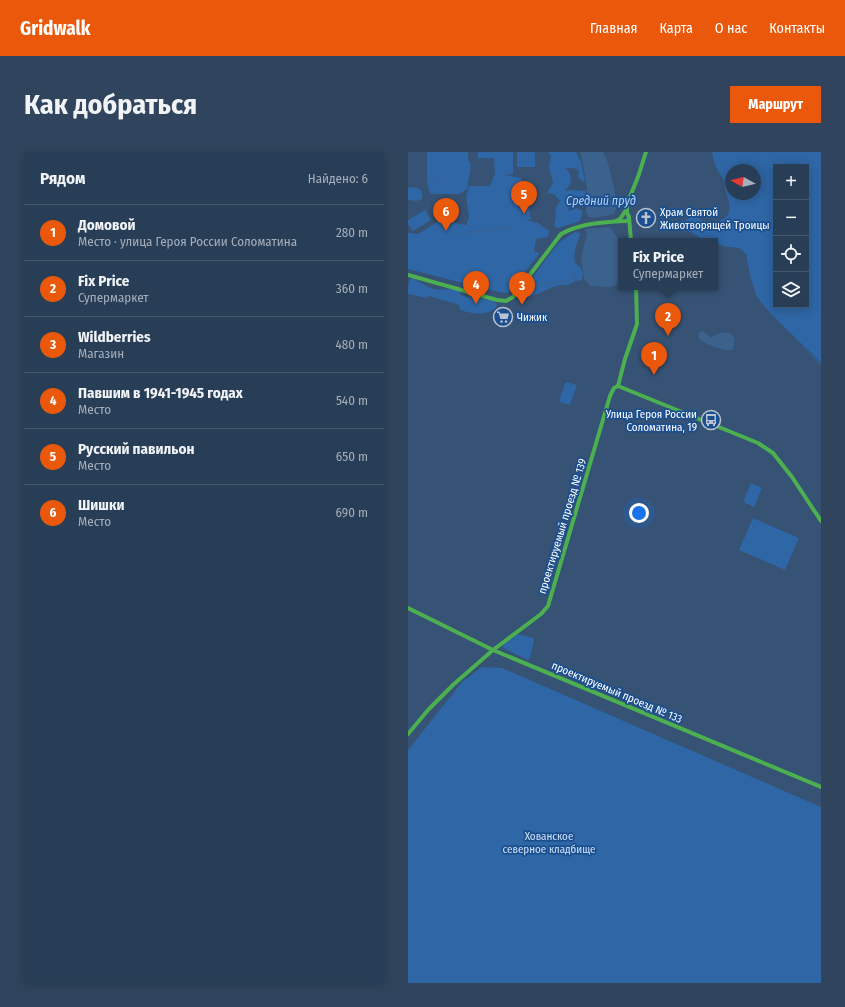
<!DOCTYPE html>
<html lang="ru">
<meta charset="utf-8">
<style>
:root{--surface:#283e57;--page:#30455d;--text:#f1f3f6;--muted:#a5aeba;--line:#44576d;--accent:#ea580c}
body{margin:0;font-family:"Fira Sans Condensed",sans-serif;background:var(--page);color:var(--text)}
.controls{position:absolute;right:12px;top:12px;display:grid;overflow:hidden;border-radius:0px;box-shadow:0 2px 10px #0003}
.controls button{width:36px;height:36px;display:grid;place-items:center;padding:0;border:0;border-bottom:1px solid var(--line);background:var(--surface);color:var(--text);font:20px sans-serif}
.compass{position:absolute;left:317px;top:12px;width:36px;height:36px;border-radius:50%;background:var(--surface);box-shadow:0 2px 10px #0003;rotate:278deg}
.you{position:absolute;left:231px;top:361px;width:14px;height:14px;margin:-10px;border:3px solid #fff;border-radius:50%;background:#1a73e8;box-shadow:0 0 0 6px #1a73e833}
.badge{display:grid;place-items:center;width:26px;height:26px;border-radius:50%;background:var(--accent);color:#fff;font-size:13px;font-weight:700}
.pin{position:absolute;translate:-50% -33px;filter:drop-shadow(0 1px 2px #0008)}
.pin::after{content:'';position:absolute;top:21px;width:14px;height:12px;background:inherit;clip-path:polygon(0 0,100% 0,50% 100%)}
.popup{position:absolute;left:210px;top:86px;width:100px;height:52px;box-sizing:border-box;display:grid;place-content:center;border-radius:0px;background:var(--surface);filter:drop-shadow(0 1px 3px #0005);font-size:13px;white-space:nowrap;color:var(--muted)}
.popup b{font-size:15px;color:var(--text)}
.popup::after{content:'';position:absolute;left:50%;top:100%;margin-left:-8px;border:8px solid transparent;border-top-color:var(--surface)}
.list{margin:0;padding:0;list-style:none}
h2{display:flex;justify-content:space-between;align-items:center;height:52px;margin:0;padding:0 16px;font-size:17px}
h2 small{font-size:13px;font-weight:400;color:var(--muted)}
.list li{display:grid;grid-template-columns:26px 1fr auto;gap:12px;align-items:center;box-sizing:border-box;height:56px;padding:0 16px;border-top:1px solid var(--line)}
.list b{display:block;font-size:15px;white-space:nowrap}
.list p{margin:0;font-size:13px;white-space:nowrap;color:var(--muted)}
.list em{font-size:13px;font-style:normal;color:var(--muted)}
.icon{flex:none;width:22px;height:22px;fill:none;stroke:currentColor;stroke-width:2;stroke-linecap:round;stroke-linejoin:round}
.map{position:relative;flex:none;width:413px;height:831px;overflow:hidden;border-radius:0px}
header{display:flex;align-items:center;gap:24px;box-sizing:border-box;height:56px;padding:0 20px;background:var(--accent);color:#fff}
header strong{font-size:19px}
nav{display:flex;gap:22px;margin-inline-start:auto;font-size:14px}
.intro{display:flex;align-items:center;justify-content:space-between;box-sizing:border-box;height:96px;padding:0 24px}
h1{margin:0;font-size:28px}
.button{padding:10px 18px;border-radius:0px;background:var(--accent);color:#fff;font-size:14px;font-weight:700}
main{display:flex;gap:24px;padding:0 24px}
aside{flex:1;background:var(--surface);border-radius:0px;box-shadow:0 2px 10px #0003}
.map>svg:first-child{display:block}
</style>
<header>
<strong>Gridwalk</strong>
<nav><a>Главная</a><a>Карта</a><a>О нас</a><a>Контакты</a></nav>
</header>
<div class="intro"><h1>Как добраться</h1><a class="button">Маршрут</a></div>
<main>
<aside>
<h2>Рядом<small>Найдено: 6</small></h2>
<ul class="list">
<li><span class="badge">1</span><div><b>Домовой</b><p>Место · улица Героя России Соломатина</p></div><em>280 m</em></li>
<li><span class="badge">2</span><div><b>Fix Price</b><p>Супермаркет</p></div><em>360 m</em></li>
<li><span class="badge">3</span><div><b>Wildberries</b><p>Магазин</p></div><em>480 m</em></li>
<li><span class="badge">4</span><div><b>Павшим в 1941-1945 годах</b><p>Место</p></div><em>540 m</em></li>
<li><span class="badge">5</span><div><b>Русский павильон</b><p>Место</p></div><em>650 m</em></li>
<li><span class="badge">6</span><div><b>Шишки</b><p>Место</p></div><em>690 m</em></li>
</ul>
</aside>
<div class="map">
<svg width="413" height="831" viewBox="0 0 413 831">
<rect width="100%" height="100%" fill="#365274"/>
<g fill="#2f66a5" fill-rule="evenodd">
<polygon points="19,0 60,0 60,8 63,13 59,37 51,42 22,42 19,30"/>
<polygon points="70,0 105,0 105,22 97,23 113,26 120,47 116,48 114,62 115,62 120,51 123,67 119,68 130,71 141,79 140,85 128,87 126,100 132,101 100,141 90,140 0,117 0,80 1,81 10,82 32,68 58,73 61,65 58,45 61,34 82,34 87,21 86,6 70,6"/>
<rect x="109" y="0" width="18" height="15"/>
<polygon points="140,0 168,0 173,10 177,29 174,29 170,25 171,19 166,16 158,16 162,22 163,31 157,39 164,38 178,39 177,51 174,55 166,47 162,47 160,55 161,59 168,56 175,59 172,69 150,76 146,74 148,64 147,58 152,49 146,42 139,41 145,31 141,14 143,5"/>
<path d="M304 0H413V211L361 160 349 145 343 128 338 102 331 96 321 95 307 92V89H298L295 88 285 81 276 78 277 69 286 62C295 69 299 74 311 69 327 63 321 50 317 38 316 35 317 31 316 29 314 24 310 20 308 15 306 10 305 5 304 0ZM368 15H398V153H368ZM323 18H347V42H323Z"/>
<path d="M0 35C9 36 16 35 14 47L9 49 0 48Z"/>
<polygon points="17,58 23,68 5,79 0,72 0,68"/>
<path d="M167 80 172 81C172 87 169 89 168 94 166 100 166 106 167 111L173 116 175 123 173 129C166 127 165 132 159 133 155 134 152 132 149 134 136 138 128 145 113 146V143L119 133 148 94 153 89Z"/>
<path d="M5 126C13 130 18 135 26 137 34 138 42 137 50 138L53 143 59 145 64 144 71 146 84 149 89 152 88 156C77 164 65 162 52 158L51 153 21 144 18 146 0 142V135L2 128Z"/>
<polygon points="158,230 169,233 162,253 152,250 151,249 157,231"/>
<polygon points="343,331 354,336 346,355 335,350"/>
<polygon points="345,366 391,386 377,418 331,398"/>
<polygon points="110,482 125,486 126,488 122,506 120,508 95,496 95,493"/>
<polygon points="74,515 94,516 413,655 413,831 0,831 0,598 54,530"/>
</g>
<g fill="#3b618d">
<path d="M172 0H195L199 8 204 27 208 46 209 53 206 62 187 66 181 65 178 61C178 54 179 48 179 41 179 28 175 13 172 0Z"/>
<path d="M202 75 209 85 213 101V130C204 138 194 134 182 134L176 127 173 105 179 82 177 77Z"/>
<path d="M294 179C298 180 299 184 304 185 313 180 319 177 327 186L325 198C315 200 301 193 292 188L290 185 291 181Z"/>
</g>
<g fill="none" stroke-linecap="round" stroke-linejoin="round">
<g stroke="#3b618d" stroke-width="1">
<polyline points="20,28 22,28"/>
<polyline points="23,28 35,26"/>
<polyline points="49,82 100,75"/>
<polyline points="164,116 168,126"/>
<polyline points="137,132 153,130 171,126"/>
<polyline points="394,195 413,213"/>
</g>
<g stroke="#4caf50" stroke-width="4">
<polyline points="219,56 219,61 221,65 223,89"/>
<polyline points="208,69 212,67 218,58 221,47 230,25 238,0"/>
<path d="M0 123 89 148 98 149 105 145 153 82C173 71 196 70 218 69L220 68 221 66"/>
<polyline points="210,234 350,291 365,301 384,325 413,369"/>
<polyline points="210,234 217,207 229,172 228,135"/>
<polyline points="0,456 85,498 413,635"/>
<polyline points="0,582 20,558 46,532 85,498 133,462 140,454 202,244 206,236 210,234"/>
</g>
</g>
<defs>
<symbol id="church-ring" viewBox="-11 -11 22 22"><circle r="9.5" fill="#1b4f8f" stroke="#b9c2ce" stroke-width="1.5"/><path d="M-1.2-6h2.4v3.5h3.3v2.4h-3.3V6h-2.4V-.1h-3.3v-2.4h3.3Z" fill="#b9c2ce"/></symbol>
<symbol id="supermarket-ring" viewBox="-11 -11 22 22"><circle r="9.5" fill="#1b4f8f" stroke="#b9c2ce" stroke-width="1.5"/><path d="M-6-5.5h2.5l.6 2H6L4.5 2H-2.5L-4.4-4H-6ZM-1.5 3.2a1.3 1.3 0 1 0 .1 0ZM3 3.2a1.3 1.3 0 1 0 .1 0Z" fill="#b9c2ce"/></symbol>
<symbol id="bus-ring" viewBox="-11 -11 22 22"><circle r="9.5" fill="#1b4f8f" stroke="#b9c2ce" stroke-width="1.5"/><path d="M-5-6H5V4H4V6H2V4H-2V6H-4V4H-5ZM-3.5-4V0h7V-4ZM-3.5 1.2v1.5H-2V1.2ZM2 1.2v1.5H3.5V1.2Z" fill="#b9c2ce"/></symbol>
</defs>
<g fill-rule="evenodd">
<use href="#church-ring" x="227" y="55" width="22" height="22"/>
<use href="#supermarket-ring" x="84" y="154" width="22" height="22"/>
<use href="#bus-ring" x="292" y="257" width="22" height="22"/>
</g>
<g text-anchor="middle" stroke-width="3.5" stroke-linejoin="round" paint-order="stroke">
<g font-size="11" fill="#fff" stroke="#1b4f8f" text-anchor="start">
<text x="252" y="64">Храм Святой<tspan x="252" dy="13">Животворящей Троицы</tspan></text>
<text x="109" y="169">Чижик</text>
<text x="289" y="266" text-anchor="end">Улица Героя России<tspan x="289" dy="13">Соломатина, 19</tspan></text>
</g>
<g font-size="11" fill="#fff" stroke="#1b4f8f">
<text transform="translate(154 374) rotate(-73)" y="4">проектируемый проезд № 139</text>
<text transform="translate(209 540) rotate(23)" y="4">проектируемый проезд № 133</text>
</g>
<g font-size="11" fill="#cfe3fa" stroke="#1b4f8f">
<text x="141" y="688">Хованское<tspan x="141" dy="13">северное кладбище</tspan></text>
</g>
<g font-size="12" font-style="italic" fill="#b5d3f5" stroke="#1b4f8f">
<text x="193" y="53">Средний пруд</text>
</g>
</g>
</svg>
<div class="controls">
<button>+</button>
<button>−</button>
<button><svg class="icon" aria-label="locate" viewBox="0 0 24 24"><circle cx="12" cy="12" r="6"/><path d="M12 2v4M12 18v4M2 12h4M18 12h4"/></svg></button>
<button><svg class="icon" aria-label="layers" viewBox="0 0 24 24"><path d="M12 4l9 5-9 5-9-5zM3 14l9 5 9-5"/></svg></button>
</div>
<svg class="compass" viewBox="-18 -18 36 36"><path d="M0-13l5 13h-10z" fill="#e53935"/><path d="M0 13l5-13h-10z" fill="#a5aeba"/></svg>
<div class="you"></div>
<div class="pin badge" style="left:246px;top:223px">1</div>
<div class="pin badge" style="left:260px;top:184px">2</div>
<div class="popup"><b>Fix Price</b>Супермаркет</div>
<div class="pin badge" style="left:114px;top:153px">3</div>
<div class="pin badge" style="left:68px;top:152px">4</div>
<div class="pin badge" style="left:116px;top:62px">5</div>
<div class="pin badge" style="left:38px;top:79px">6</div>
</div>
</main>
